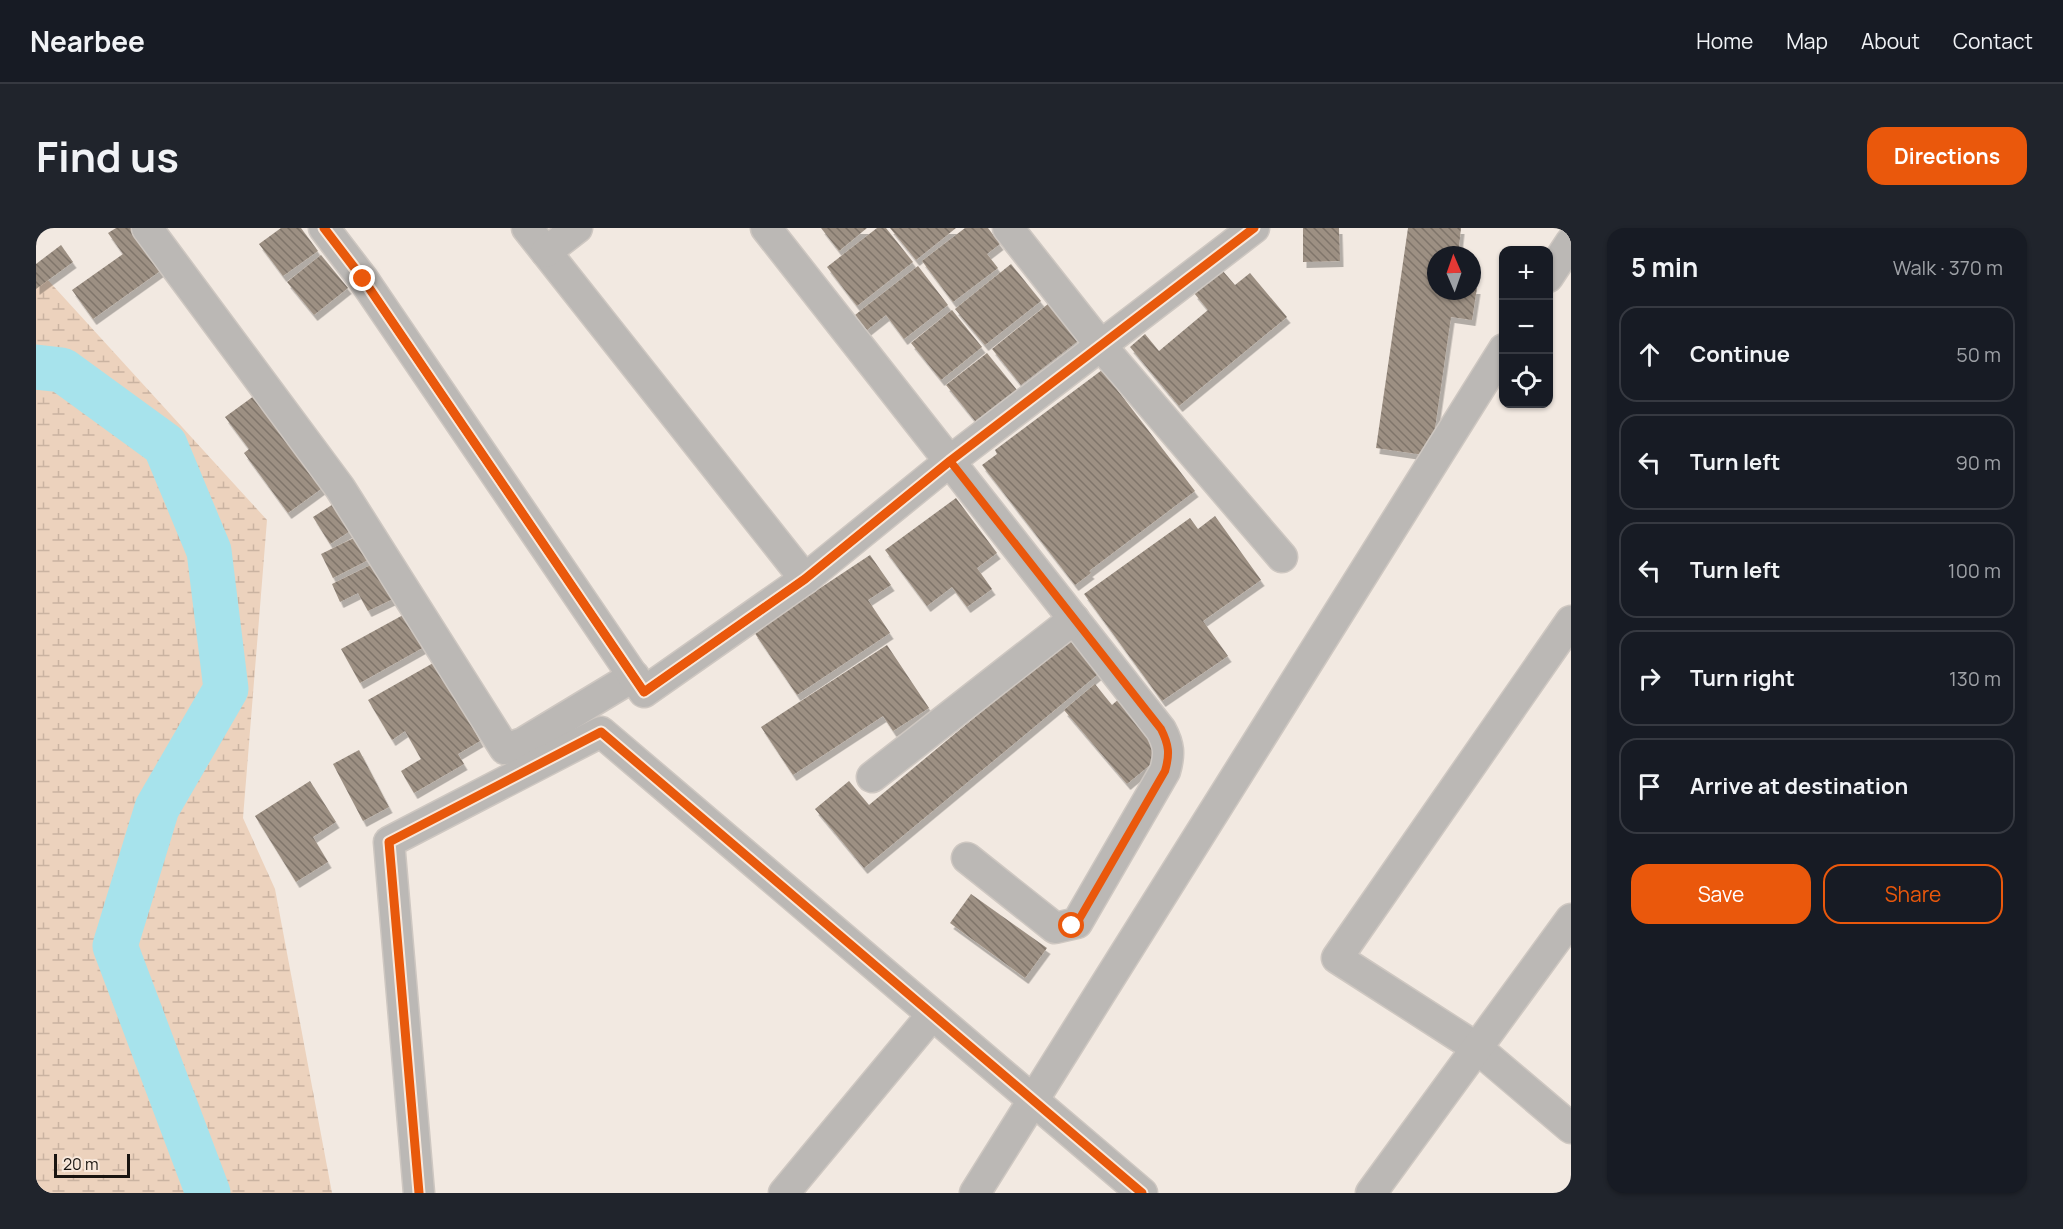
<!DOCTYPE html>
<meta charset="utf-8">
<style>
:root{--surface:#171b24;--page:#20242c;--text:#f1f3f6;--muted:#9ea1a6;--line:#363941;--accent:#ea580c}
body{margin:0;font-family:Manrope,sans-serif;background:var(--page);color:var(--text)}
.controls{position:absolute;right:18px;top:18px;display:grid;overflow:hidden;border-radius:12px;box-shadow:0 2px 4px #0004}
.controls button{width:54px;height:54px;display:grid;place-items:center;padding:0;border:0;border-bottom:2px solid var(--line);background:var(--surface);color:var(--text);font:30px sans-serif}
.compass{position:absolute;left:1391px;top:18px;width:54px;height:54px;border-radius:50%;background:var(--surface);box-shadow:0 2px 4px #0004;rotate:358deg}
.scale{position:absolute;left:18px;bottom:15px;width:76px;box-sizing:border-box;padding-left:6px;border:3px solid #191410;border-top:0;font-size:16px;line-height:21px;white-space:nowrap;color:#191410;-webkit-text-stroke:4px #f8e8db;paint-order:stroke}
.stop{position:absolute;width:18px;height:18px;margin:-14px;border:4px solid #ea580c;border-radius:50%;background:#fff}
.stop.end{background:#ea580c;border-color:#fff;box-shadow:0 2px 6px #0008}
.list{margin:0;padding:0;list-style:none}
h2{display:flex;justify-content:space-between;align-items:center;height:78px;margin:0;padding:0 24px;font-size:26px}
h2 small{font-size:20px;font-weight:400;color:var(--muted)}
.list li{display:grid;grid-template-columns:39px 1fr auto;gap:18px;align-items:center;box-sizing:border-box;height:96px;margin:0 12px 12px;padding:0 12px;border:2px solid var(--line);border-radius:18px}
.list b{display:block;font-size:22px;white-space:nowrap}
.list em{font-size:20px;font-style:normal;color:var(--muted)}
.actions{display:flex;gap:12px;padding:18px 24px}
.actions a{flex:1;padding:14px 0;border:2px solid var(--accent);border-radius:18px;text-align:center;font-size:21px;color:var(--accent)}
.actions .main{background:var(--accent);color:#fff}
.icon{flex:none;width:33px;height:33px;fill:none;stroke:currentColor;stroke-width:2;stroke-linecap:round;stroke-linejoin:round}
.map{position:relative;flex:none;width:1535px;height:965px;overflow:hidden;border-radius:18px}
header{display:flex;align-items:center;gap:36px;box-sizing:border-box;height:84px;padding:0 30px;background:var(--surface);border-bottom:2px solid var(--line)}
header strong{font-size:28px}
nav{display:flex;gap:33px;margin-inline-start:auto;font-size:21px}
.intro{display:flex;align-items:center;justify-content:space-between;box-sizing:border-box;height:144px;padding:0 36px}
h1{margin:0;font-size:42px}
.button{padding:15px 27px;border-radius:18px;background:var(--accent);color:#fff;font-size:21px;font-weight:700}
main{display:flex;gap:36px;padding:0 36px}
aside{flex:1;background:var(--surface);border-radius:18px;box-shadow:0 2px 4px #0004}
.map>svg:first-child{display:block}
</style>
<header>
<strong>Nearbee</strong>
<nav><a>Home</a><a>Map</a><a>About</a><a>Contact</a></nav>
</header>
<div class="intro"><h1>Find us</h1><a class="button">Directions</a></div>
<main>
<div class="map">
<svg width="1535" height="965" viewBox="0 0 1535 965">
<defs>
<pattern id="wetland-marsh" width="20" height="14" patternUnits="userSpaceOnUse" patternTransform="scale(1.5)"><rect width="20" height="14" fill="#ecd2bd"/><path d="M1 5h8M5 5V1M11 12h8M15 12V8" fill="none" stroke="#cab3a1"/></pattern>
<pattern id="building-back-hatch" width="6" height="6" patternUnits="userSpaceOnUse" patternTransform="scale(1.5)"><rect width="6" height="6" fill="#9d9083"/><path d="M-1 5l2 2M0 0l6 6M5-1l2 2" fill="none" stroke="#7f746a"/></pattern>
<filter id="shadow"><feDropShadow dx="3.5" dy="6" stdDeviation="0" flood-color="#0004"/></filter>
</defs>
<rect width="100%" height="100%" fill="#f2e9e1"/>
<polygon fill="url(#wetland-marsh)" points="0,39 231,292 207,590 239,661 296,965 0,965"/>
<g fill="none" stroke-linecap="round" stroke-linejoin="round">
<polyline stroke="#a7e3ec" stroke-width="45" points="0,139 26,142 129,217 173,323 190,461 121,580 79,718 172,965"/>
</g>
<g fill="url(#building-back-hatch)" filter="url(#shadow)">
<polygon points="80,0 109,0 134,36 57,91 36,62 87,26 72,5"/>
<polygon points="245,0 265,0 282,23 247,48 223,16"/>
<polygon points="785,0 831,0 803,23"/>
<polygon points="841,0 850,0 877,34 821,78 791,39"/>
<polygon points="854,0 920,0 880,32"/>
<polygon points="929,0 952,0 964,16 951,26 962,40 917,74 886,33"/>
<polygon points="1267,0 1303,0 1304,33 1267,34"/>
<polygon points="1372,0 1425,0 1422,27 1400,27 1400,63 1436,63 1436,60 1441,60 1436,92 1415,89 1395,228 1340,220"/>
<polygon points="25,17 37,34 0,61 0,36"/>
<polygon points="285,27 312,60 278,87 251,54"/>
<polygon points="975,36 1005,73 949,117 919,81"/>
<polygon points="882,38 912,77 868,111 850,87 831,102 819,87"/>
<polygon points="1186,42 1199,57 1214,45 1251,89 1143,178 1094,119 1109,106 1123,123 1172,82 1158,65"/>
<polygon points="1012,76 1042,113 985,157 956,121"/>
<polygon points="916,82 946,119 905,152 875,115"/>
<polygon points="951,125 981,162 940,194 910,157"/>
<polygon points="1066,142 1159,263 1053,343 1055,345 1039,357 946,237 961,226 959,222"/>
<polygon points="225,163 292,256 252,285 208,225 213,221 189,189"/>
<polygon points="920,270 961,325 941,340 956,361 931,379 916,359 891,378 849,322"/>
<polygon points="302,273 319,300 294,316 277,289"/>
<polygon points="1179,288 1225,352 1167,393 1192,428 1126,473 1048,366 1154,290 1162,301"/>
<polygon points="324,307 336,330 297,350 285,326"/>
<polygon points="834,327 855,357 832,372 854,405 761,467 718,404"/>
<polygon points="343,333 361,369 332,383 322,365 304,374 296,356"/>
<polygon points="378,381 397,414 324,455 305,421"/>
<polygon points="1038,407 1067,442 828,640 779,581 813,553 833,577"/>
<polygon points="851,417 893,480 857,503 847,488 757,547 725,499"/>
<polygon points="406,430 438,485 431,489 444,513 422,526 428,536 378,565 365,543 385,531 369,503 356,512 332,472"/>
<polygon points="1059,456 1076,477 1085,469 1131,523 1091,556 1028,482"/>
<polygon points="323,522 353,579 327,593 297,536"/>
<polygon points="274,553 300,594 277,609 292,634 260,654 219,588"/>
<polygon points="935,666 1011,720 989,750 914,695"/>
</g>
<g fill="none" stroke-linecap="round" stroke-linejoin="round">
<defs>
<g id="minor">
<polyline points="111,0 304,260 469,521 487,515 598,448"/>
<polyline points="288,0 327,51 608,464 769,351 914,233 1218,0"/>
<polyline points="491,0 769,351"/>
<path d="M730 0 1125 502C1133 517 1134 526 1129 543L1041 695 1019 700 931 630"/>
<polyline points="972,0 1066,119 1246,329"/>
<polyline points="510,24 541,0"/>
<polyline points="1512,49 1535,14"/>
<polyline points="1535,393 1301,730 1441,820 1535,900"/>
<polyline points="836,549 1038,391"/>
<polyline points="383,965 353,614 565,504 1106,965"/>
<polyline points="748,965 896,787"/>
<polyline points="939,965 1468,121"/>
<polyline points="1335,965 1535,691"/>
</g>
</defs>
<use href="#minor" stroke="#cec7c1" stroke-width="33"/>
<use href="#minor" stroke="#bbb8b5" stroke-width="30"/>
<defs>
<g id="cycleway">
<polyline points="288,0 327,51 608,464 769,351 914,233 1218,0"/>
<polyline points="383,965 353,614 565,504 1106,965"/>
</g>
</defs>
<use href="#cycleway" stroke="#f8e8db" stroke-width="13"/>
<use href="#cycleway" stroke="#e8590c" stroke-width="9"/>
</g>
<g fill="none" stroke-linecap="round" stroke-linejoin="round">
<path stroke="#ea580c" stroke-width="8" d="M327 51 608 464 769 351 914 233 1125 501C1133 517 1134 526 1129 543L1041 695 1036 698"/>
</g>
</svg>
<div class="controls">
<button>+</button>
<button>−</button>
<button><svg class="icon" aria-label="locate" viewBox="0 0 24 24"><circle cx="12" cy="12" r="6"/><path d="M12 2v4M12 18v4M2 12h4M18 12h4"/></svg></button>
</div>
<svg class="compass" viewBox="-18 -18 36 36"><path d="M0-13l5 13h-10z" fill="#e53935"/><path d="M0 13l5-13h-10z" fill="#9ea1a6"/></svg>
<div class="scale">20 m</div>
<div class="stop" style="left:1036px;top:698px"></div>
<div class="stop end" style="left:327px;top:51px"></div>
</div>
<aside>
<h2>5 min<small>Walk · 370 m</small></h2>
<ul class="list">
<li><svg class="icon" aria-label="ahead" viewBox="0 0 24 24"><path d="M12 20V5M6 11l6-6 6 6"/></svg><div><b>Continue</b></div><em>50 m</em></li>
<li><svg class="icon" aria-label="left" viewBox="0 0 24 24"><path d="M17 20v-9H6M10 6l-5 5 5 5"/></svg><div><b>Turn left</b></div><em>90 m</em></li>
<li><svg class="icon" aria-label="left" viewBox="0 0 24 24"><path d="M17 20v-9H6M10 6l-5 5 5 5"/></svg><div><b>Turn left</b></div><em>100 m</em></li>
<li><svg class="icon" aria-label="right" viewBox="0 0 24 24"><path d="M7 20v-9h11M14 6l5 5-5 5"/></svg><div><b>Turn right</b></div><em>130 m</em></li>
<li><svg class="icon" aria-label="arrive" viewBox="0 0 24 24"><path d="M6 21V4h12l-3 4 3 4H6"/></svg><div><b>Arrive at destination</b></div></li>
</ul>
<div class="actions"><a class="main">Save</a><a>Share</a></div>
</aside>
</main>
